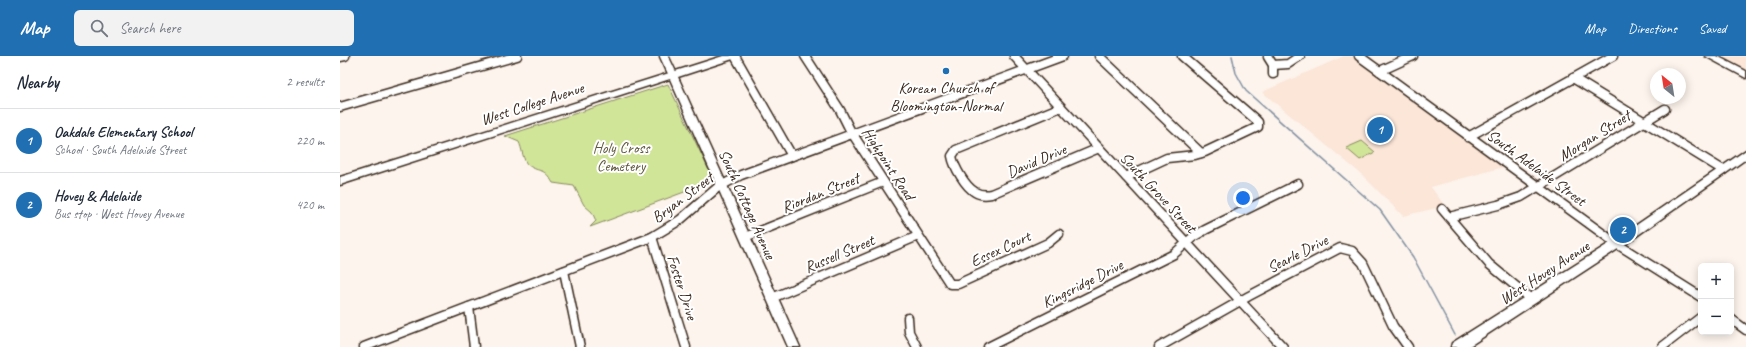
<!DOCTYPE html>
<meta charset="utf-8">
<style>
:root{--surface:#fff;--page:#f2f2f3;--text:#1f2937;--muted:#747a83;--line:#e0e1e3;--accent:#1f6fb2}
body{margin:0;font-family:Caveat,sans-serif;background:var(--page);color:var(--text)}
.controls{position:absolute;right:12px;bottom:12px;display:grid;overflow:hidden;border-radius:6px;box-shadow:0 2px 10px #0003}
.controls button{width:36px;height:36px;display:grid;place-items:center;padding:0;border:0;border-bottom:1px solid var(--line);background:var(--surface);color:var(--text);font:20px sans-serif}
.compass{position:absolute;left:1310px;top:12px;width:36px;height:36px;border-radius:50%;background:var(--surface);box-shadow:0 2px 10px #0003;rotate:330deg}
.you{position:absolute;left:903px;top:142px;width:14px;height:14px;margin:-10px;border:3px solid #fff;border-radius:50%;background:#1a73e8;box-shadow:0 0 0 6px #1a73e833}
.badge{display:grid;place-items:center;width:26px;height:26px;border-radius:50%;background:var(--accent);color:#fff;font-size:13px;font-weight:700}
.pin{position:absolute;translate:-50% -50%;border:2px solid #fff;box-shadow:0 1px 4px #0006}
.list{margin:0;padding:0;list-style:none}
h2{display:flex;justify-content:space-between;align-items:center;height:52px;margin:0;padding:0 16px;font-size:17px}
h2 small{font-size:13px;font-weight:400;color:var(--muted)}
.list li{display:grid;grid-template-columns:26px 1fr auto;gap:12px;align-items:center;box-sizing:border-box;height:64px;padding:0 16px;border-top:1px solid var(--line)}
.list b{display:block;font-size:15px;white-space:nowrap}
.list p{margin:0;font-size:13px;white-space:nowrap;color:var(--muted)}
.list em{font-size:13px;font-style:normal;color:var(--muted)}
.icon{flex:none;width:22px;height:22px;fill:none;stroke:currentColor;stroke-width:2;stroke-linecap:round;stroke-linejoin:round}
.map{position:relative;flex:none;width:1406px;height:291px;overflow:hidden}
header{display:flex;align-items:center;gap:24px;box-sizing:border-box;height:56px;padding:0 20px;background:var(--accent);color:#fff}
header strong{font-size:19px}
nav{display:flex;gap:22px;margin-inline-start:auto;font-size:14px}
.search{width:280px;height:36px;background:var(--page);display:flex;align-items:center;gap:10px;box-sizing:border-box;padding:0 14px;border-radius:6px;color:var(--muted);font-size:15px}
main{display:flex}
aside{flex:1;background:var(--surface)}
.map>svg:first-child{display:block}
</style>
<header>
<strong>Map</strong>
<div class="search"><svg class="icon" aria-label="search" viewBox="0 0 24 24"><circle cx="10" cy="10" r="6"/><path d="M15 15l6 6"/></svg>Search here</div>
<nav><a>Map</a><a>Directions</a><a>Saved</a></nav>
</header>
<main>
<aside>
<h2>Nearby<small>2 results</small></h2>
<ul class="list">
<li><span class="badge">1</span><div><b>Oakdale Elementary School</b><p>School · South Adelaide Street</p></div><em>220 m</em></li>
<li><span class="badge">2</span><div><b>Hovey &amp; Adelaide</b><p>Bus stop · West Hovey Avenue</p></div><em>420 m</em></li>
</ul>
</aside>
<div class="map">
<svg width="1406" height="291" viewBox="0 0 1406 291">
<rect width="100%" height="100%" fill="#fdf4ed"/>
<filter id="ink" filterUnits="userSpaceOnUse"><feTurbulence type="fractalNoise" baseFrequency=".025" numOctaves="2"/><feDisplacementMap in="SourceGraphic" scale="8" xChannelSelector="R" yChannelSelector="G"/><feConvolveMatrix kernelMatrix="1 2 1 2 8 2 1 2 1" color-interpolation-filters="sRGB"/></filter>
<g filter="url(#ink)">
<g fill="#fbe6d8">
<polygon points="1004,0 1013,0 1164,111 1091,131 1105,150 1063,160 1021,118 922,36"/>
<polygon points="1374,0 1406,0 1406,17"/>
</g>
<g fill="#d1e599" stroke="#86885c">
<path d="M328 28 374 125 250 171 256 165 252 156 244 149 234 130 213 127C203 110 201 118 188 109 183 105 182 92 179 86L165 80Z"/>
<polygon points="1022,85 1035,96 1020,104 1006,92"/>
</g>
<g fill="none" stroke-linecap="round" stroke-linejoin="round">
<polyline stroke="#8190a1" stroke-width="1.5" points="892,0 896,17 906,35 1040,154 1073,201 1115,279"/>
<defs>
<g id="minor">
<polyline points="324,0 333,19"/>
<polyline points="395,0 452,100"/>
<polyline points="465,0 500,54 510,74 610,228 618,228 708,187 719,178"/>
<polyline points="674,0 943,291"/>
<polyline points="759,0 861,97"/>
<polyline points="1019,0 1277,188 1361,241"/>
<polyline points="0,1 5,0"/>
<polyline points="928,1 933,9 933,18"/>
<polyline points="933,9 948,8 960,0"/>
<polyline points="1040,15 1073,0"/>
<polyline points="1233,22 1383,114"/>
<polyline points="0,51 177,0"/>
<path d="M721 51 616 94 612 100C614 111 625 130 635 136 640 139 646 139 651 138L759 92"/>
<polyline points="1128,81 1273,0"/>
<polyline points="786,121 827,102 855,99 865,96 918,71 918,66 915,63 842,0"/>
<polyline points="1102,153 1149,208 1191,243"/>
<polyline points="1109,161 1158,149 1181,141 1325,53"/>
<polyline points="312,181 346,291"/>
<polyline points="405,181 543,126"/>
<polyline points="224,215 240,291"/>
<polyline points="432,242 578,180"/>
<polyline points="129,251 134,291"/>
<polyline points="568,262 569,276 577,291"/>
<polyline points="1391,263 1406,274"/>
<polyline points="24,291 312,181 340,164 377,132 401,119 723,0"/>
<polyline points="648,291 834,198 853,181 865,174 958,128"/>
<polyline points="819,291 909,240 1000,192 1012,195 1023,207 1053,270 1068,291"/>
<polyline points="1322,291 1361,261"/>
</g>
<g id="major">
<polygon points="383,0 398,0 396,2 338,21 460,291 448,291 330,23 0,129 0,121"/>
<polygon points="1365,0 1377,0 1406,15 1406,22"/>
<polygon points="1406,94 1406,103 1281,191 1128,291 1111,291 1112,287 1273,185"/>
</g>
</defs>
<use href="#minor" stroke="#3b2a1e" stroke-width="11"/>
<use href="#major" stroke="#3b2a1e" stroke-width="3"/>
<use href="#minor" stroke="#fff" stroke-width="8"/>
<use href="#major" fill="#fff" fill-rule="evenodd"/>
</g>
</g>
<circle fill="#1f6fb2" stroke="#fff" stroke-width="1.5" cx="606" cy="15" r="4"/>
<g text-anchor="middle" stroke-width="4" stroke-linejoin="round" paint-order="stroke">
<g font-size="16" fill="#3b2a1e" stroke="#fff">
<text x="606" y="37">Korean Church of<tspan x="606" dy="18">Bloomington-Normal</tspan></text>
</g>
<g font-size="16" fill="#3b2a1e" stroke="#fff">
<text transform="translate(192 47) rotate(-18)" y="6">West College Avenue</text>
<text transform="translate(1254 79) rotate(-32)" y="6">Morgan Street</text>
<text transform="translate(696 104) rotate(-23)" y="6">David Drive</text>
<text transform="translate(549 107) rotate(57)" y="6">Highpoint Road</text>
<text transform="translate(1197 111) rotate(36)" y="6">South Adelaide Street</text>
<text transform="translate(480 136) rotate(-22)" y="6">Riordan Street</text>
<text transform="translate(819 136) rotate(47)" y="6">South Grove Street</text>
<text transform="translate(342 141) rotate(-37)" y="6">Bryan Street</text>
<text transform="translate(408 148) rotate(66)" y="6">South Cottage Avenue</text>
<text transform="translate(660 192) rotate(-25)" y="6">Essex Court</text>
<text transform="translate(499 197) rotate(-23)" y="6">Russell Street</text>
<text transform="translate(957 197) rotate(-27)" y="6">Searle Drive</text>
<text transform="translate(1204 216) rotate(-33)" y="6">West Hovey Avenue</text>
<text transform="translate(742 227) rotate(-27)" y="6">Kingsridge Drive</text>
<text transform="translate(343 231) rotate(72)" y="6">Foster Drive</text>
</g>
<g font-size="16" fill="#60593d" stroke="#fff">
<text x="281" y="97">Holy Cross<tspan x="281" dy="18">Cemetery</tspan></text>
</g>
</g>
</svg>
<div class="controls">
<button>+</button>
<button>−</button>
</div>
<svg class="compass" viewBox="-18 -18 36 36"><path d="M0-13l5 13h-10z" fill="#e53935"/><path d="M0 13l5-13h-10z" fill="#747a83"/></svg>
<div class="you"></div>
<div class="pin badge" style="left:1040px;top:74px">1</div>
<div class="pin badge" style="left:1283px;top:174px">2</div>
</div>
</main>
